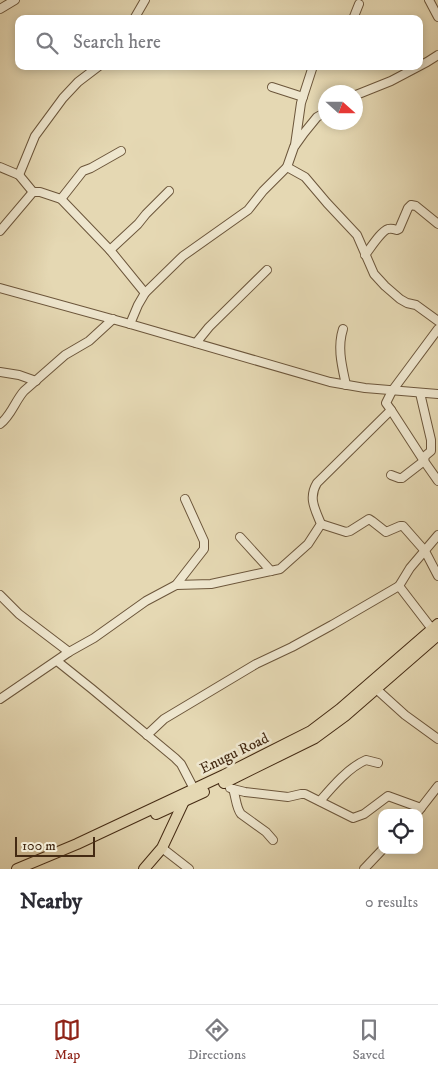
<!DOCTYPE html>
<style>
:root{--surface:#fff;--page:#f7f7f7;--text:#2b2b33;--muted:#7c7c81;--line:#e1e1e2;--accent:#8f2418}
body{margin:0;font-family:"IM FELL DW Pica",serif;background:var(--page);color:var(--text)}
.controls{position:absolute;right:15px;bottom:15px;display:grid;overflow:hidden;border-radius:10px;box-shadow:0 2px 8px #0003}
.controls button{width:45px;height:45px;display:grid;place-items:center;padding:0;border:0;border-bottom:1px solid var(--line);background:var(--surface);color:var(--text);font:25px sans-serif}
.compass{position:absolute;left:318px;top:85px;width:45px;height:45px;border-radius:50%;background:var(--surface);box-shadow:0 2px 8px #0003;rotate:111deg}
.scale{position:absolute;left:15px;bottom:12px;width:80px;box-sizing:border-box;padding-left:5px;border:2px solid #442a13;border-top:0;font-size:14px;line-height:18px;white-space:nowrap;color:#442a13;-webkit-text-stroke:4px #eee6ce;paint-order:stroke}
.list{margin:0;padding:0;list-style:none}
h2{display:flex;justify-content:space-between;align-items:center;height:65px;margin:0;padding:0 20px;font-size:21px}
h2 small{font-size:16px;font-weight:400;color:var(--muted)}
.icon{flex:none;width:28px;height:28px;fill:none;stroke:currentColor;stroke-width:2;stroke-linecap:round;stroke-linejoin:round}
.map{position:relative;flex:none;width:438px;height:869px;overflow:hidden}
.search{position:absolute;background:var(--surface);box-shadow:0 2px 8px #0003;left:15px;right:15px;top:15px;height:55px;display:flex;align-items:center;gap:12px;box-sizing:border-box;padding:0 18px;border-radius:10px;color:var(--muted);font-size:19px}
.sheet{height:135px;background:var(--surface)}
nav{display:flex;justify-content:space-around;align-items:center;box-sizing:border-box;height:70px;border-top:1px solid var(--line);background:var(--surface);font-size:14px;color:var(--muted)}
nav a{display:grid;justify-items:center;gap:2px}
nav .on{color:var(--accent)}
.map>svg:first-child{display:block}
</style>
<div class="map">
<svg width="438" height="869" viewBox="0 0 438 869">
<rect width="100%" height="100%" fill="#e5d8b3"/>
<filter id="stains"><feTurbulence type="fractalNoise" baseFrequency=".004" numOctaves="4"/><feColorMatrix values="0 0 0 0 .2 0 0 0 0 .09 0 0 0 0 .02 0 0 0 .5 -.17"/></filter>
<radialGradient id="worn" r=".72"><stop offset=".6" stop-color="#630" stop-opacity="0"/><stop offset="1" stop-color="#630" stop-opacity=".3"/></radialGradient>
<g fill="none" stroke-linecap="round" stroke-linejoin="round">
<defs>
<g id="minor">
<polyline points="429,0 438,17"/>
<polyline points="0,9 15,0"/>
<polyline points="134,19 145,0"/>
<polyline points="353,19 359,4"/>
<polyline points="272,87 303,97"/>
<polyline points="356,95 391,81 427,62 438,55"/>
<polyline points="295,145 301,103 313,66"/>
<polyline points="0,167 19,175 33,192"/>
<polyline points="287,167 305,177 327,203 357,235 374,274 385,286 400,299 407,303 416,305 438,321"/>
<polyline points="19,175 35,136 63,98 78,82 99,66"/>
<polyline points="61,199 83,171 91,168 121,151"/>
<polyline points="0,231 33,192 40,192 61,199 110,250 145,293"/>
<polyline points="110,250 138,224 146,214 169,191"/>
<path d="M365 255C370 249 381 231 388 229 392 228 394 229 397 230L399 229 408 208 411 205 416 206 438 224"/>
<polyline points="0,288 130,324 330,382 365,388 438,394"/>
<polyline points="130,324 138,305 145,293 183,256 248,210 263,191 287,167 294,147 304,133 317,117 326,112"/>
<path d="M343 329C337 348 342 366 346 385"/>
<polyline points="196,343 209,327 267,270"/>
<polyline points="0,372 19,375 36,381"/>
<polyline points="391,410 424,461 438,481"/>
<path d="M0 424C11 416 15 401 24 391L65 355 89 341 113 319"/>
<polyline points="391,475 399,478 402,478 424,461 425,456 431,451 431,440 420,393"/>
<polyline points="321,524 346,532 350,531 369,519 372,521 386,532 400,526 403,526 425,551 438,576"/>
<polyline points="240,537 271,571"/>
<polyline points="176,585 204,549 204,541 185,499"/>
<polyline points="399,586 432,629"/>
<polyline points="0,595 19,614 69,652"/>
<polyline points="57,661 92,689 175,758 181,764 194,789"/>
<polyline points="374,687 405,715 438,739"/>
<path d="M0 699 69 652 94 638 146 601 176 585 211 584 280 569 308 544 321 524C315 509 308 498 317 483L391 410 386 403 392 391 438 329"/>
<polyline points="147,735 164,719 256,664 292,647 332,625 399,586 410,568 438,535"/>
<path d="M230 788 233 789C236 797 236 808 241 814L266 832 273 840"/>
<polyline points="233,789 245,792 288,797 301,794 305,794 353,818 364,814 388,796 421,808"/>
<path d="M320 801C332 787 349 767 366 760L378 763"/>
<polyline points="417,813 438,786"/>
<polyline points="162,848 189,869"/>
<polyline points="364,869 382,850"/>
</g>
<g id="major">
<polyline points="224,783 315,738 345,716 438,635"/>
<polyline points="156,814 204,792"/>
<polyline points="17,869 77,844 224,775 311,731 340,709 438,624"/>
<polyline points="144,869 162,848 185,799"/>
</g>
</defs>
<use href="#minor" stroke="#6c563b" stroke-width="10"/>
<use href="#major" stroke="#442a13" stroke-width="12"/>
<use href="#minor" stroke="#eee6ce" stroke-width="8"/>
<use href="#major" stroke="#e5d8b3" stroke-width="10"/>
</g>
<g text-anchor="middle" stroke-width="5" stroke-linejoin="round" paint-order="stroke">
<g font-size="15" fill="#442a13" stroke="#eee6ce">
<text transform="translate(234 753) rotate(-26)" y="5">Enugu Road</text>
</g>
</g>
<rect width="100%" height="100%" filter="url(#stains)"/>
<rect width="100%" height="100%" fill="url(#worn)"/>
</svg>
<div class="controls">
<button><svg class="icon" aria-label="locate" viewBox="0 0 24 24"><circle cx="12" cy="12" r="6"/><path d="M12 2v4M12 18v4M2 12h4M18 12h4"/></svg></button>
</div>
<svg class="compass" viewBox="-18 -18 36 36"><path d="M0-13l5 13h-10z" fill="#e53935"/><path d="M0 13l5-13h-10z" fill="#7c7c81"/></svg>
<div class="scale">100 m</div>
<div class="search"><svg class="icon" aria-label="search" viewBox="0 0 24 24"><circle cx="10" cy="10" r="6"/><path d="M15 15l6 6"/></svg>Search here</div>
</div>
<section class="sheet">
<h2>Nearby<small>0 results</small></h2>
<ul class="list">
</ul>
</section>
<nav>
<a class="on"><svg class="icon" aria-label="map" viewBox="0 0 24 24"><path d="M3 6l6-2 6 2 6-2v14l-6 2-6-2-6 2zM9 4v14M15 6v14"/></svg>Map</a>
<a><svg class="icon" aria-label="directions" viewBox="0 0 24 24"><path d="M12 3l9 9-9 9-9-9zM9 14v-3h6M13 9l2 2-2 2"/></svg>Directions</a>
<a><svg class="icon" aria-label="saved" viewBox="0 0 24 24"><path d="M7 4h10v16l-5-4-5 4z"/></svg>Saved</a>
</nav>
